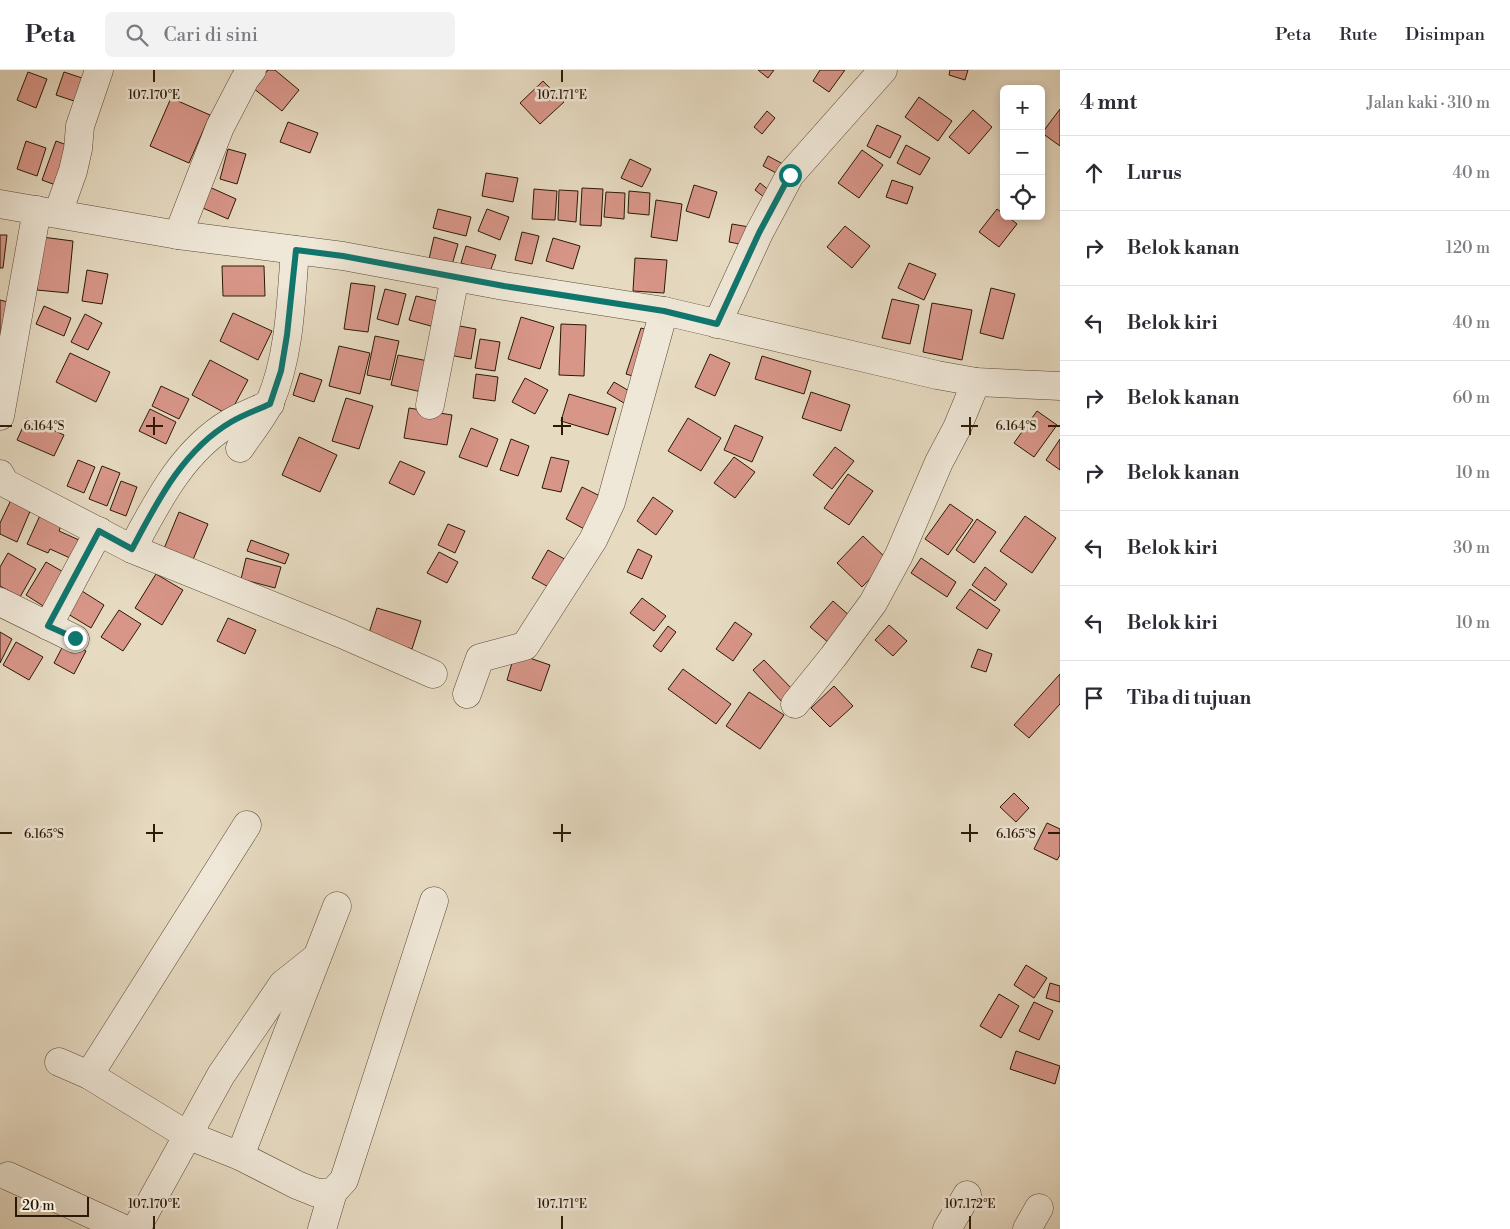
<!DOCTYPE html>
<html lang="id">
<meta charset="utf-8">
<style>
:root{--surface:#fff;--page:#f2f2f3;--text:#2b2b33;--muted:#7c7c81;--line:#e1e1e2}
body{margin:0;font-family:"Libre Bodoni",serif;background:var(--page);color:var(--text)}
.controls{position:absolute;right:15px;top:15px;display:grid;overflow:hidden;border-radius:8px;box-shadow:0 2px 8px #0003}
.controls button{width:45px;height:45px;display:grid;place-items:center;padding:0;border:0;border-bottom:1px solid var(--line);background:var(--surface);color:var(--text);font:25px sans-serif}
.scale{position:absolute;left:15px;bottom:12px;width:74px;box-sizing:border-box;padding-left:5px;border:2px solid #2c1905;border-top:0;font-size:14px;line-height:18px;white-space:nowrap;color:#2c1905;-webkit-text-stroke:4px #efe7d7;paint-order:stroke}
.stop{position:absolute;width:15px;height:15px;margin:-11px;border:4px solid #0f766e;border-radius:50%;background:#fff}
.stop.end{background:#0f766e;border-color:#fff;box-shadow:0 1px 5px #0008}
.list{margin:0;padding:0;list-style:none}
h2{display:flex;justify-content:space-between;align-items:center;height:65px;margin:0;padding:0 20px;font-size:21px}
h2 small{font-size:16px;font-weight:400;color:var(--muted)}
.list li{display:grid;grid-template-columns:32px 1fr auto;gap:15px;align-items:center;box-sizing:border-box;height:75px;padding:0 20px;border-top:1px solid var(--line)}
.list b{display:block;font-size:19px;white-space:nowrap}
.list em{font-size:16px;font-style:normal;color:var(--muted)}
.icon{flex:none;width:28px;height:28px;fill:none;stroke:currentColor;stroke-width:2;stroke-linecap:round;stroke-linejoin:round}
.map{position:relative;flex:none;width:1060px;height:1159px;overflow:hidden}
header{display:flex;align-items:center;gap:30px;box-sizing:border-box;height:70px;padding:0 25px;background:var(--surface);border-bottom:1px solid var(--line)}
header strong{font-size:24px}
nav{display:flex;gap:28px;margin-inline-start:auto;font-size:18px}
.search{width:350px;height:45px;background:var(--page);display:flex;align-items:center;gap:12px;box-sizing:border-box;padding:0 18px;border-radius:8px;color:var(--muted);font-size:19px}
main{display:flex}
aside{flex:1;background:var(--surface)}
.map>svg:first-child{display:block}
</style>
<header>
<strong>Peta</strong>
<div class="search"><svg class="icon" aria-label="search" viewBox="0 0 24 24"><circle cx="10" cy="10" r="6"/><path d="M15 15l6 6"/></svg>Cari di sini</div>
<nav><a>Peta</a><a>Rute</a><a>Disimpan</a></nav>
</header>
<main>
<div class="map">
<svg width="1060" height="1159" viewBox="0 0 1060 1159">
<rect width="100%" height="100%" fill="#e6dac1"/>
<filter id="stains"><feTurbulence type="fractalNoise" baseFrequency=".004" numOctaves="4"/><feColorMatrix values="0 0 0 0 .2 0 0 0 0 .09 0 0 0 0 .02 0 0 0 .5 -.17"/></filter>
<radialGradient id="worn" r=".72"><stop offset=".6" stop-color="#630" stop-opacity="0"/><stop offset="1" stop-color="#630" stop-opacity=".3"/></radialGradient>
<g fill="#d89689" stroke="#2c1905">
<polygon points="268,0 275,0 299,20 282,41 253,18"/>
<polygon points="758,0 774,0 768,8"/>
<polygon points="820,0 845,0 829,22 813,11"/>
<polygon points="950,0 968,0 965,10 949,5"/>
<polygon points="28,2 47,9 36,38 17,30"/>
<polygon points="64,2 91,11 83,34 56,25"/>
<polygon points="543,11 564,32 540,54 520,33"/>
<polygon points="919,27 952,51 938,71 905,47"/>
<polygon points="171,28 210,45 189,93 150,76"/>
<polygon points="1060,39 1060,76 1042,63"/>
<polygon points="973,40 992,57 969,84 949,67"/>
<polygon points="767,41 775,48 762,64 754,57"/>
<polygon points="288,52 318,63 310,83 280,72"/>
<polygon points="877,55 901,66 890,88 867,76"/>
<polygon points="26,71 46,78 37,106 17,99"/>
<polygon points="56,71 75,78 61,117 42,110"/>
<polygon points="906,75 930,88 920,105 897,93"/>
<polygon points="228,79 246,84 237,114 220,109"/>
<polygon points="862,80 883,95 859,128 838,113"/>
<polygon points="768,86 783,94 778,104 763,96"/>
<polygon points="630,89 651,99 642,117 621,108"/>
<polygon points="486,103 518,108 513,132 482,126"/>
<polygon points="892,110 913,117 907,134 886,127"/>
<polygon points="760,113 770,121 765,128 755,120"/>
<polygon points="205,115 236,129 228,149 196,135"/>
<polygon points="694,115 717,122 709,148 686,141"/>
<polygon points="582,118 603,119 601,156 580,155"/>
<polygon points="534,119 557,121 555,150 532,149"/>
<polygon points="559,120 578,121 576,152 558,150"/>
<polygon points="629,121 650,123 649,145 628,143"/>
<polygon points="606,122 625,123 624,149 604,147"/>
<polygon points="656,130 682,134 677,171 651,167"/>
<polygon points="438,139 471,147 466,166 433,158"/>
<polygon points="487,139 509,147 500,170 478,161"/>
<polygon points="997,139 1004,144 1004,146 1007,146 1017,154 999,177 979,162"/>
<polygon points="732,154 749,157 745,175 729,172"/>
<polygon points="845,156 870,176 852,198 827,177"/>
<polygon points="522,162 539,166 532,194 515,190"/>
<polygon points="0,165 7,165 3,198 0,198"/>
<polygon points="42,167 73,171 68,223 37,220"/>
<polygon points="434,167 458,174 452,195 429,189"/>
<polygon points="553,168 580,176 573,199 546,191"/>
<polygon points="466,176 496,185 490,202 461,193"/>
<polygon points="635,188 667,190 664,223 633,221"/>
<polygon points="909,193 936,204 924,230 898,218"/>
<polygon points="222,196 264,196 265,226 223,226"/>
<polygon points="87,200 108,204 102,234 82,231"/>
<polygon points="351,213 375,216 368,262 344,259"/>
<polygon points="991,218 1015,224 1003,269 980,263"/>
<polygon points="385,219 406,224 398,255 377,249"/>
<polygon points="416,226 445,233 438,258 409,250"/>
<polygon points="892,229 919,235 910,274 882,268"/>
<polygon points="0,230 16,234 0,271"/>
<polygon points="932,233 972,240 962,290 923,282"/>
<polygon points="44,236 71,248 64,266 36,254"/>
<polygon points="233,243 272,261 258,290 220,271"/>
<polygon points="85,244 102,253 88,280 71,272"/>
<polygon points="521,247 554,257 540,299 508,289"/>
<polygon points="561,254 586,255 584,306 559,305"/>
<polygon points="454,255 476,259 471,289 449,285"/>
<polygon points="641,258 654,262 639,308 626,304"/>
<polygon points="375,266 399,271 390,310 367,305"/>
<polygon points="480,269 500,272 495,301 475,298"/>
<polygon points="339,276 370,283 360,324 329,316"/>
<polygon points="70,283 110,302 96,332 56,312"/>
<polygon points="710,284 730,293 715,326 695,317"/>
<polygon points="398,285 433,292 426,323 391,315"/>
<polygon points="762,286 811,301 804,324 755,309"/>
<polygon points="210,290 248,310 229,345 192,325"/>
<polygon points="300,303 322,310 314,332 293,325"/>
<polygon points="476,304 498,307 495,331 473,328"/>
<polygon points="525,308 548,320 535,344 512,332"/>
<polygon points="614,312 636,325 629,336 607,323"/>
<polygon points="161,316 189,329 179,349 152,336"/>
<polygon points="811,322 850,335 841,361 802,348"/>
<polygon points="569,324 616,338 608,365 561,351"/>
<polygon points="346,328 373,336 359,379 332,371"/>
<polygon points="409,338 452,345 447,375 404,368"/>
<polygon points="150,339 176,352 166,374 139,361"/>
<polygon points="1037,341 1057,355 1034,387 1014,373"/>
<polygon points="27,348 64,365 54,386 17,370"/>
<polygon points="688,348 721,368 701,401 668,381"/>
<polygon points="735,355 763,367 752,392 724,380"/>
<polygon points="471,358 498,369 487,397 459,387"/>
<polygon points="299,367 337,385 320,422 282,405"/>
<polygon points="511,369 529,376 518,406 500,400"/>
<polygon points="1060,369 1060,400 1046,390"/>
<polygon points="835,377 854,391 832,419 813,405"/>
<polygon points="551,387 569,391 561,422 542,418"/>
<polygon points="734,387 755,402 735,428 714,413"/>
<polygon points="78,390 95,397 84,423 67,416"/>
<polygon points="400,391 425,402 414,425 389,413"/>
<polygon points="102,396 120,403 107,436 89,429"/>
<polygon points="848,404 873,421 849,455 824,438"/>
<polygon points="121,411 137,417 126,446 110,440"/>
<polygon points="582,417 604,428 586,460 566,449"/>
<polygon points="653,427 673,441 656,465 637,451"/>
<polygon points="11,430 31,439 17,472 0,464 0,453"/>
<polygon points="950,434 973,450 948,485 925,469"/>
<polygon points="42,441 63,450 59,461 79,470 70,488 50,479 48,483 27,474"/>
<polygon points="179,442 208,454 192,492 163,481"/>
<polygon points="1025,446 1056,468 1032,503 1000,481"/>
<polygon points="977,449 996,462 974,493 956,480"/>
<polygon points="448,454 465,461 455,483 438,475"/>
<polygon points="863,466 888,490 862,517 837,493"/>
<polygon points="251,470 289,484 285,494 247,481"/>
<polygon points="638,479 652,486 642,509 627,502"/>
<polygon points="548,480 570,492 554,520 532,508"/>
<polygon points="439,482 458,492 447,513 427,503"/>
<polygon points="8,483 36,499 20,527 0,516 0,497"/>
<polygon points="246,488 281,497 275,518 241,509"/>
<polygon points="921,488 956,512 947,527 911,503"/>
<polygon points="46,492 72,507 51,541 26,525"/>
<polygon points="985,497 1007,514 995,531 972,515"/>
<polygon points="156,504 183,520 162,555 135,538"/>
<polygon points="970,519 1000,540 987,559 956,538"/>
<polygon points="82,521 104,535 91,558 68,544"/>
<polygon points="642,528 666,546 654,561 630,543"/>
<polygon points="833,531 851,547 829,573 810,557"/>
<polygon points="377,538 421,551 412,579 368,566"/>
<polygon points="119,540 141,554 123,581 101,567"/>
<polygon points="228,548 256,560 245,584 217,571"/>
<polygon points="735,552 752,564 733,591 716,579"/>
<polygon points="889,555 907,571 893,586 875,570"/>
<polygon points="668,556 676,562 661,582 653,576"/>
<polygon points="0,562 12,569 0,593"/>
<polygon points="66,570 86,581 74,604 54,593"/>
<polygon points="16,572 43,587 29,610 3,595"/>
<polygon points="978,579 992,584 986,602 971,597"/>
<polygon points="515,583 550,595 541,621 507,610"/>
<polygon points="764,590 794,621 782,632 753,600"/>
<polygon points="683,599 731,634 716,654 668,619"/>
<polygon points="1060,604 1060,634 1029,668 1014,655"/>
<polygon points="834,616 853,636 830,657 811,638"/>
<polygon points="749,622 784,645 760,679 726,656"/>
<polygon points="1014,723 1029,738 1016,752 1000,737"/>
<polygon points="1047,753 1060,759 1060,785 1057,790 1034,779"/>
<polygon points="1026,895 1047,908 1034,928 1014,915"/>
<polygon points="1050,913 1060,916 1060,932 1046,928"/>
<polygon points="999,924 1019,936 1001,968 980,956"/>
<polygon points="1034,932 1053,941 1039,970 1019,961"/>
<polygon points="1016,981 1060,996 1055,1014 1010,999"/>
</g>
<g fill="none" stroke-linecap="round" stroke-linejoin="round">
<defs>
<g id="street">
<polyline points="0,134 178,165 343,186 504,216 664,241 937,305 976,312 1060,316"/>
<polyline points="58,143 73,101 78,79 80,56 99,0"/>
<polyline points="178,165 220,57 245,9 252,0"/>
<polyline points="717,254 759,163 790,105 883,0"/>
<polyline points="430,335 455,207"/>
<polyline points="0,346 37,140"/>
<path d="M240 378C249 364 264 346 270 332 290 285 291 230 295 180"/>
<polyline points="0,404 5,413 132,479 342,564 433,604"/>
<path d="M132 479C157 432 183 380 231 352 243 345 257 340 270 334"/>
<polyline points="0,532 75,569"/>
<polyline points="48,556 99,461"/>
<polyline points="467,624 480,588 525,576 593,470 611,432 664,241"/>
<polyline points="795,634 833,587 873,533 899,485 939,392 957,358 976,312"/>
<polyline points="59,992 89,1005 187,1065 240,1086 297,1115 317,1123 333,1122 344,1110 434,831"/>
<polyline points="89,1005 247,755"/>
<polyline points="240,1086 337,836"/>
<polyline points="8,1106 124,1159"/>
<polyline points="136,1159 221,1005 283,914 317,887"/>
<polyline points="322,1159 333,1122"/>
<polyline points="947,1159 967,1125"/>
<polyline points="1027,1159 1039,1138"/>
</g>
</defs>
<use href="#street" stroke="#5a4934" stroke-width="29"/>
<use href="#street" stroke="#efe7d7" stroke-width="28"/>
</g>
<g fill="none" stroke-linecap="round" stroke-linejoin="round">
<path stroke="#0f766e" stroke-width="6" d="M75 568 48 556 99 461 132 479C157 432 183 380 231 352 243 345 257 340 270 334L281 301 287 265 296 180 343 186 504 216 664 241 717 254 759 163 790 105"/>
</g>
<path fill="none" stroke="#2c1905" stroke-width="2" d="M154 0V12M562 0V12M154 347V365M562 347V365M970 347V365M0 356H12M146 356H163M553 356H571M961 356H978M1048 356H1060M154 754V772M562 754V772M970 754V772M0 763H12M146 763H163M553 763H571M961 763H978M1048 763H1060M154 1146V1159M562 1146V1159M970 1146V1159"/>
<g font-size="12" text-anchor="middle" fill="#2c1905" stroke="#efe7d7" stroke-width="5" stroke-linejoin="round" paint-order="stroke">
<text x="154" y="29">107.170°E</text>
<text x="562" y="29">107.171°E</text>
<text x="44" y="360">6.164°S</text>
<text x="1016" y="360">6.164°S</text>
<text x="44" y="768">6.165°S</text>
<text x="1016" y="768">6.165°S</text>
<text x="154" y="1138">107.170°E</text>
<text x="562" y="1138">107.171°E</text>
<text x="970" y="1138">107.172°E</text>
</g>
<rect width="100%" height="100%" filter="url(#stains)"/>
<rect width="100%" height="100%" fill="url(#worn)"/>
</svg>
<div class="controls">
<button>+</button>
<button>−</button>
<button><svg class="icon" aria-label="locate" viewBox="0 0 24 24"><circle cx="12" cy="12" r="6"/><path d="M12 2v4M12 18v4M2 12h4M18 12h4"/></svg></button>
</div>
<div class="scale">20 m</div>
<div class="stop" style="left:790px;top:105px"></div>
<div class="stop end" style="left:75px;top:568px"></div>
</div>
<aside>
<h2>4 mnt<small>Jalan kaki · 310 m</small></h2>
<ul class="list">
<li><svg class="icon" aria-label="ahead" viewBox="0 0 24 24"><path d="M12 20V5M6 11l6-6 6 6"/></svg><div><b>Lurus</b></div><em>40 m</em></li>
<li><svg class="icon" aria-label="right" viewBox="0 0 24 24"><path d="M7 20v-9h11M14 6l5 5-5 5"/></svg><div><b>Belok kanan</b></div><em>120 m</em></li>
<li><svg class="icon" aria-label="left" viewBox="0 0 24 24"><path d="M17 20v-9H6M10 6l-5 5 5 5"/></svg><div><b>Belok kiri</b></div><em>40 m</em></li>
<li><svg class="icon" aria-label="right" viewBox="0 0 24 24"><path d="M7 20v-9h11M14 6l5 5-5 5"/></svg><div><b>Belok kanan</b></div><em>60 m</em></li>
<li><svg class="icon" aria-label="right" viewBox="0 0 24 24"><path d="M7 20v-9h11M14 6l5 5-5 5"/></svg><div><b>Belok kanan</b></div><em>10 m</em></li>
<li><svg class="icon" aria-label="left" viewBox="0 0 24 24"><path d="M17 20v-9H6M10 6l-5 5 5 5"/></svg><div><b>Belok kiri</b></div><em>30 m</em></li>
<li><svg class="icon" aria-label="left" viewBox="0 0 24 24"><path d="M17 20v-9H6M10 6l-5 5 5 5"/></svg><div><b>Belok kiri</b></div><em>10 m</em></li>
<li><svg class="icon" aria-label="arrive" viewBox="0 0 24 24"><path d="M6 21V4h12l-3 4 3 4H6"/></svg><div><b>Tiba di tujuan</b></div></li>
</ul>
</aside>
</main>
